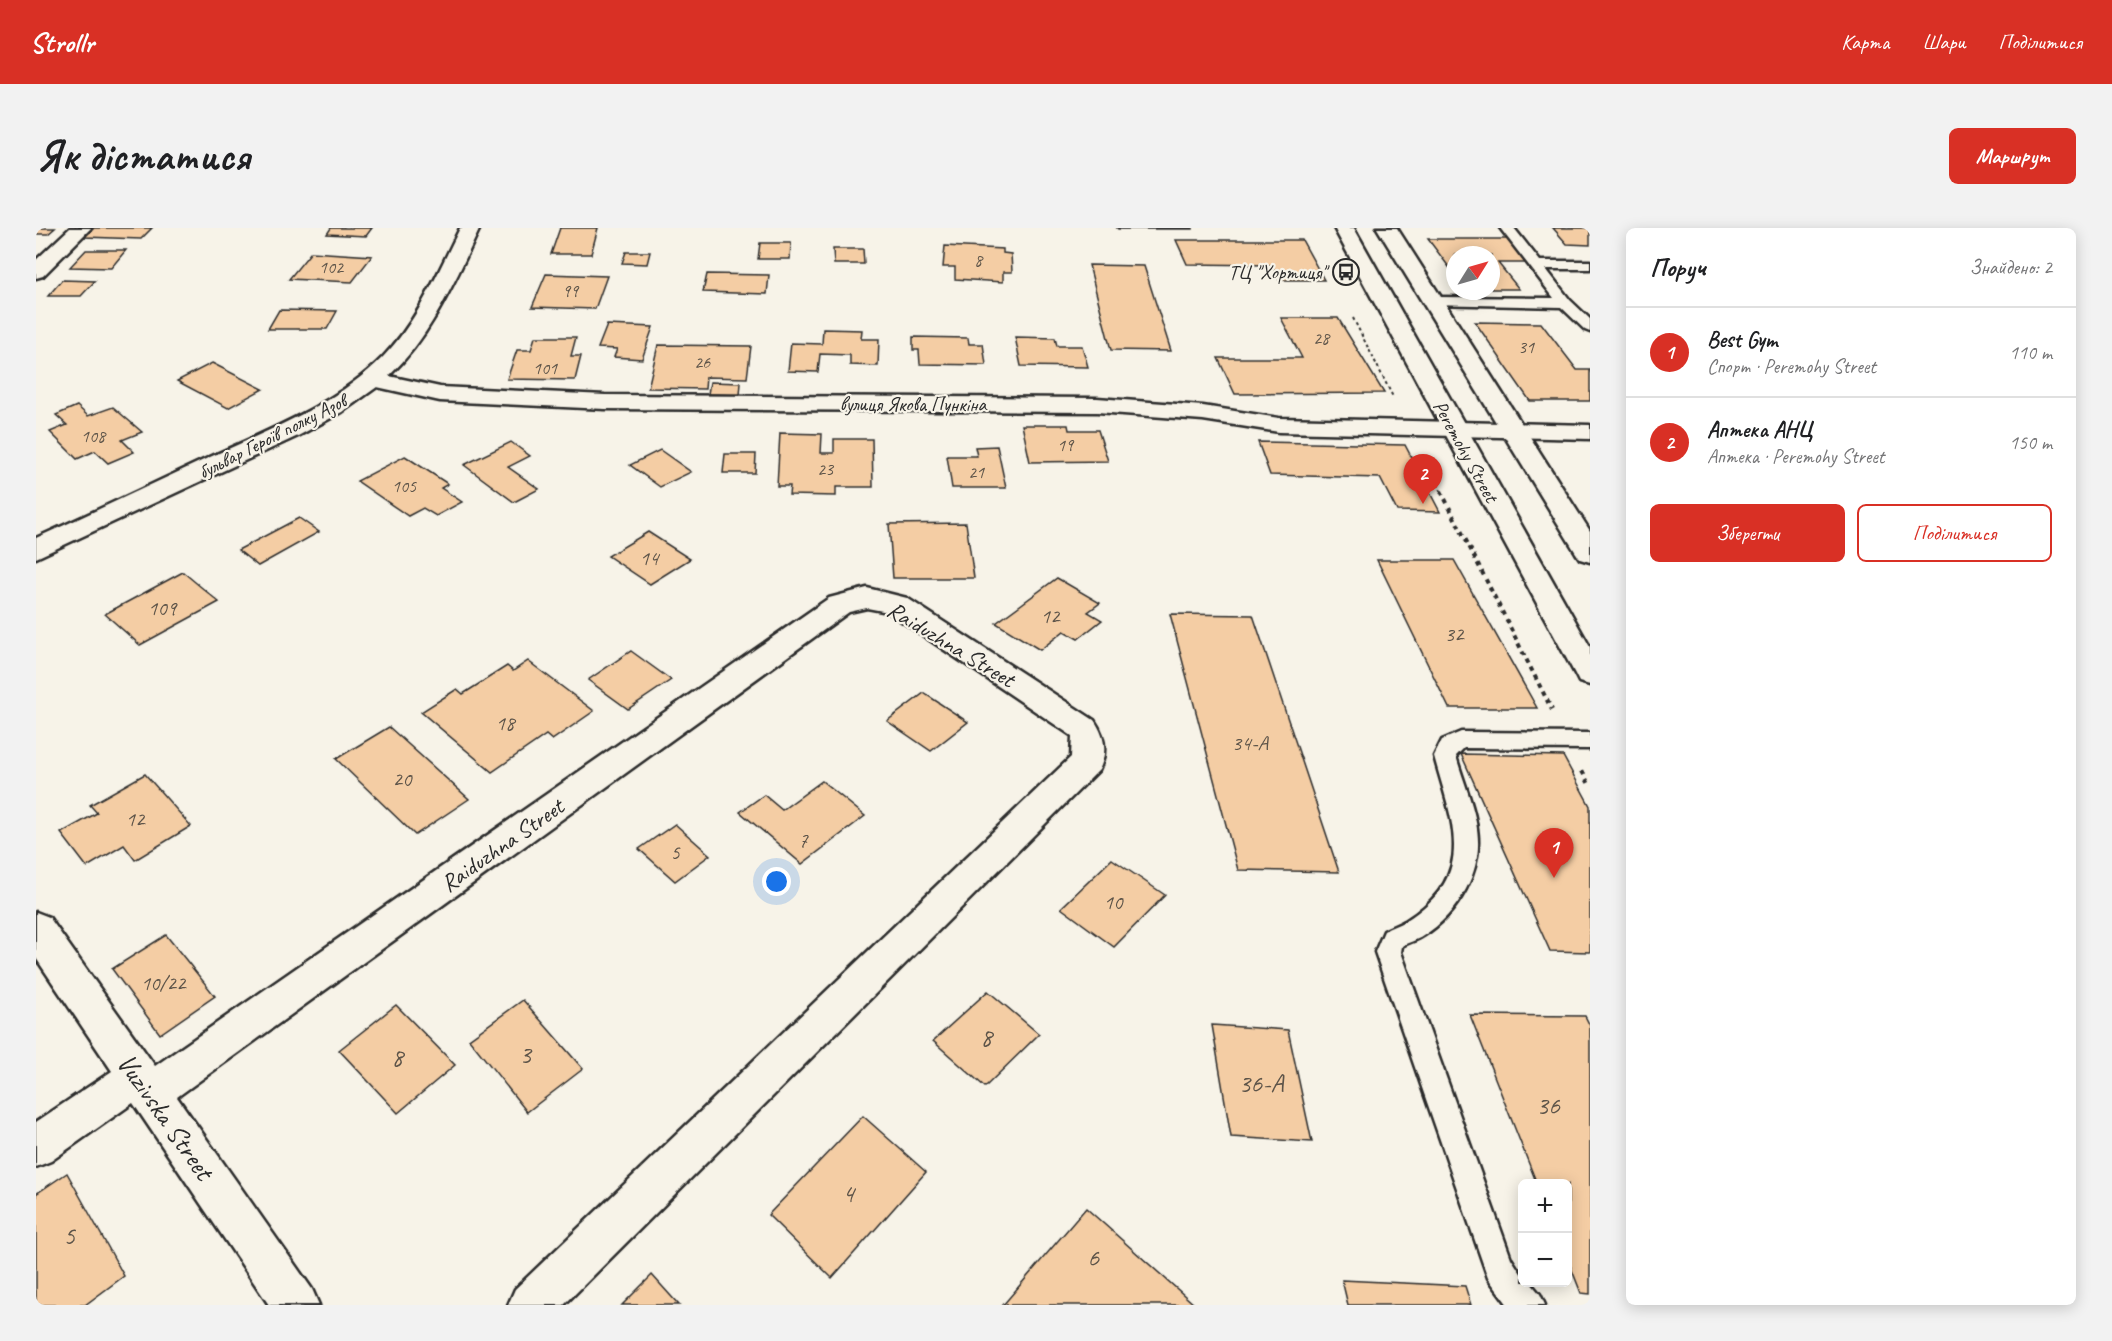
<!DOCTYPE html>
<html lang="uk">
<meta charset="utf-8">
<style>
:root{--surface:#fff;--page:#f2f2f2;--text:#202124;--muted:#757577;--line:#e0e0e0;--accent:#d93025}
body{margin:0;font-family:Caveat,sans-serif;background:var(--page);color:var(--text)}
.controls{position:absolute;right:18px;bottom:18px;display:grid;overflow:hidden;border-radius:9px;box-shadow:0 3px 15px #0003}
.controls button{width:54px;height:54px;display:grid;place-items:center;padding:0;border:0;border-bottom:2px solid var(--line);background:var(--surface);color:var(--text);font:30px sans-serif}
.compass{position:absolute;left:1410px;top:18px;width:54px;height:54px;border-radius:50%;background:var(--surface);box-shadow:0 3px 15px #0003;rotate:53deg}
.you{position:absolute;left:741px;top:654px;width:21px;height:21px;margin:-15px;border:4px solid #fff;border-radius:50%;background:#1a73e8;box-shadow:0 0 0 9px #1a73e833}
.badge{display:grid;place-items:center;width:39px;height:39px;border-radius:50%;background:var(--accent);color:#fff;font-size:20px;font-weight:700}
.pin{position:absolute;translate:-50% -50px;filter:drop-shadow(0 2px 3px #0008)}
.pin::after{content:'';position:absolute;top:32px;width:21px;height:18px;background:inherit;clip-path:polygon(0 0,100% 0,50% 100%)}
.list{margin:0;padding:0;list-style:none}
h2{display:flex;justify-content:space-between;align-items:center;height:78px;margin:0;padding:0 24px;font-size:26px}
h2 small{font-size:20px;font-weight:400;color:var(--muted)}
.list li{display:grid;grid-template-columns:39px 1fr auto;gap:18px;align-items:center;box-sizing:border-box;height:90px;padding:0 24px;border-top:2px solid var(--line)}
.list b{display:block;font-size:22px;white-space:nowrap}
.list p{margin:0;font-size:20px;white-space:nowrap;color:var(--muted)}
.list em{font-size:20px;font-style:normal;color:var(--muted)}
.actions{display:flex;gap:12px;padding:18px 24px}
.actions a{flex:1;padding:14px 0;border:2px solid var(--accent);border-radius:9px;text-align:center;font-size:21px;color:var(--accent)}
.actions .main{background:var(--accent);color:#fff}
.map{position:relative;flex:none;width:1554px;height:1077px;overflow:hidden;border-radius:9px}
header{display:flex;align-items:center;gap:36px;box-sizing:border-box;height:84px;padding:0 30px;background:var(--accent);color:#fff}
header strong{font-size:28px}
nav{display:flex;gap:33px;margin-inline-start:auto;font-size:21px}
.intro{display:flex;align-items:center;justify-content:space-between;box-sizing:border-box;height:144px;padding:0 36px}
h1{margin:0;font-size:42px}
.button{padding:15px 27px;border-radius:9px;background:var(--accent);color:#fff;font-size:21px;font-weight:700}
main{display:flex;gap:36px;padding:0 36px}
aside{flex:1;background:var(--surface);border-radius:9px;box-shadow:0 3px 15px #0003}
.map>svg:first-child{display:block}
</style>
<header>
<strong>Strollr</strong>
<nav><a>Карта</a><a>Шари</a><a>Поділитися</a></nav>
</header>
<div class="intro"><h1>Як дістатися</h1><a class="button">Маршрут</a></div>
<main>
<div class="map">
<svg width="1554" height="1077" viewBox="0 0 1554 1077">
<rect width="100%" height="100%" fill="#f7f3e8"/>
<filter id="ink" filterUnits="userSpaceOnUse"><feTurbulence type="fractalNoise" baseFrequency=".0167" numOctaves="2"/><feDisplacementMap in="SourceGraphic" scale="12" xChannelSelector="R" yChannelSelector="G"/><feConvolveMatrix kernelMatrix="1 2 1 2 8 2 1 2 1" color-interpolation-filters="sRGB"/></filter>
<g filter="url(#ink)">
<g fill="#f4cda4" stroke="#2b2b2b" stroke-width="1.5">
<polygon points="0,0 19,0 12,6 0,6"/>
<polygon points="58,0 116,0 105,11 49,9"/>
<polygon points="295,0 336,0 330,8 291,6"/>
<polygon points="524,0 562,0 555,26 515,26"/>
<polygon points="1081,0 1157,0 1157,1 1082,1"/>
<polygon points="1517,0 1554,0 1554,17 1531,16"/>
<polygon points="1392,11 1471,11 1492,35 1462,35 1483,61 1455,61 1455,27 1419,27 1419,47"/>
<polygon points="1140,12 1266,12 1288,52 1243,52 1235,37 1151,36"/>
<polygon points="724,15 755,15 754,31 722,31"/>
<polygon points="909,18 967,21 967,25 975,26 976,44 967,44 967,54 919,51 919,39 907,39"/>
<polygon points="797,21 827,21 828,36 798,36"/>
<polygon points="50,22 90,22 75,40 34,39"/>
<polygon points="275,24 336,28 316,54 253,51"/>
<polygon points="590,24 614,24 611,36 586,35"/>
<polygon points="1053,37 1108,38 1135,123 1075,122"/>
<polygon points="510,46 571,48 559,81 496,79"/>
<polygon points="671,46 733,47 731,66 667,64"/>
<polygon points="26,52 59,53 45,68 12,68"/>
<polygon points="243,82 301,83 291,101 232,101"/>
<polygon points="1245,90 1302,90 1348,165 1199,166 1182,130 1266,130"/>
<polygon points="1439,94 1505,95 1541,142 1554,142 1554,173 1494,173"/>
<polygon points="571,97 617,99 606,131 578,129 581,121 562,120"/>
<polygon points="787,101 826,102 825,111 843,111 842,138 814,137 814,127 784,126 782,144 752,143 755,115 786,116"/>
<polygon points="499,109 540,109 535,128 545,128 539,152 471,151 481,122 495,122"/>
<polygon points="877,109 932,110 933,116 947,116 950,137 884,136 883,122 877,122"/>
<polygon points="979,109 1019,110 1021,118 1046,118 1052,139 985,138"/>
<polygon points="622,117 715,118 711,150 670,149 669,161 612,160"/>
<polygon points="176,135 227,161 192,180 141,153"/>
<polygon points="674,154 705,155 704,167 672,166"/>
<polygon points="41,178 52,188 77,179 106,204 86,212 98,224 72,235 59,223 41,231 14,204 31,197 20,187"/>
<polygon points="986,197 1032,197 1033,202 1062,202 1072,233 994,234"/>
<polygon points="744,205 786,206 785,225 798,225 798,211 836,211 837,259 800,259 800,268 753,267 754,258 741,258"/>
<polygon points="475,214 494,228 472,239 503,261 478,274 428,237"/>
<polygon points="1222,214 1369,217 1404,284 1361,283 1344,250 1234,247"/>
<polygon points="961,218 970,260 916,260 911,228 941,228 939,219"/>
<polygon points="624,222 655,244 624,259 594,237"/>
<polygon points="689,226 720,226 719,245 687,245"/>
<polygon points="369,228 412,256 405,260 426,274 400,288 387,280 372,288 321,253"/>
<polygon points="263,290 283,304 222,338 202,322"/>
<polygon points="930,295 938,350 857,350 853,296"/>
<polygon points="612,304 654,331 614,356 572,328"/>
<polygon points="1341,332 1418,332 1501,480 1413,480"/>
<polygon points="147,344 183,374 104,417 69,386"/>
<polygon points="1021,350 1064,375 1052,384 1066,392 1042,411 1028,403 1004,422 960,395"/>
<polygon points="1134,386 1217,387 1303,644 1202,642"/>
<polygon points="595,423 635,452 592,481 552,452"/>
<polygon points="492,433 558,483 516,512 510,507 456,544 385,484 421,461 427,466 471,438 477,443"/>
<polygon points="888,465 932,494 895,523 851,493"/>
<polygon points="353,499 433,571 379,607 300,531"/>
<polygon points="1425,526 1527,528 1554,578 1554,724 1514,723"/>
<polygon points="109,546 155,598 99,632 88,617 51,639 25,605 61,585 54,577"/>
<polygon points="786,553 829,588 766,636 704,584 728,567 746,582"/>
<polygon points="639,596 674,627 639,653 603,621"/>
<polygon points="1076,631 1129,667 1078,719 1025,680"/>
<polygon points="130,707 179,768 124,806 76,741"/>
<polygon points="952,763 1003,806 949,859 897,813"/>
<polygon points="487,772 547,841 491,884 433,811"/>
<polygon points="360,777 419,837 362,885 303,822"/>
<polygon points="1434,787 1549,788 1554,798 1554,1066 1545,1065 1532,1032 1532,956 1501,956"/>
<polygon points="1176,797 1252,802 1276,914 1195,909"/>
<polygon points="827,888 890,944 796,1050 732,987"/>
<polygon points="31,945 88,1048 49,1077 0,1077 0,966"/>
<polygon points="1050,980 1159,1077 967,1077"/>
<polygon points="616,1047 643,1077 586,1077"/>
<polygon points="1306,1052 1429,1058 1435,1077 1312,1077"/>
</g>
<g fill="none" stroke-linecap="round" stroke-linejoin="round">
<defs>
<g id="service">
<polygon points="1464,0 1478,0 1504,33 1554,33 1554,41 1510,41 1534,72 1554,91 1554,104 1549,102 1525,79 1392,76 1390,73 1397,69 1518,70"/>
<path d="M1425 504 1554 505V521L1428 520 1420 528C1434 576 1456 612 1430 661 1420 680 1405 697 1387 708 1380 713 1372 714 1366 718L1365 724 1475 1030 1486 1047V1054H1494L1504 1066 1509 1077H1472L1452 1050 1339 724 1348 703C1355 699 1362 697 1369 693 1443 647 1416 595 1398 528L1406 512Z"/>
</g>
<g id="minor">
<polygon points="34,0 55,0 7,48 0,50 0,32"/>
<path d="M424 0H444C419 52 396 107 353 148L404 159 569 167 1061 170 1167 178 1243 190 1554 197V211L1243 204 1167 192 1061 184 569 181 404 173 341 159 306 184 262 208 0 330V310C58 284 116 256 174 229 235 201 299 177 347 129 382 93 402 44 424 0Z"/>
<path d="M831 360 871 370 1058 492C1069 508 1072 524 1063 542L528 1077H472L479 1061 1035 529 1036 508 852 384 831 380 813 384 141 869 276 1061 283 1077H233L97 875 15 933 0 939V894L76 843 0 730V684L13 689 119 838 793 370Z"/>
</g>
<g id="secondary">
<polygon points="1298,0 1318,0 1554,419 1554,457 1543,454 1539,446"/>
<polygon points="1341,0 1361,0 1554,303 1554,334 1544,331 1540,325"/>
</g>
</defs>
<use href="#service" stroke="#2b2b2b" stroke-width="5"/>
<use href="#minor" stroke="#2b2b2b" stroke-width="5"/>
<use href="#secondary" stroke="#2b2b2b" stroke-width="5"/>
<g stroke="#2b2b2b" stroke-width="2" stroke-dasharray="3 3" stroke-linecap="butt">
<polyline points="1317,90 1357,169"/>
<polyline points="1388,229 1406,265"/>
</g>
<g stroke="#2b2b2b" stroke-width="4" stroke-dasharray="4.5 4.5" stroke-linecap="butt">
<polyline points="1405,263 1516,482"/>
<polyline points="1546,543 1554,558"/>
</g>
<use href="#service" fill="#f7f3e8" fill-rule="evenodd"/>
<use href="#minor" fill="#f7f3e8" fill-rule="evenodd"/>
<use href="#secondary" fill="#f7f3e8" fill-rule="evenodd"/>
</g>
</g>
<defs>
<symbol id="bus-ring" viewBox="-11 -11 22 22"><circle r="9.5" fill="#f7f3e8" stroke="#2b2b2b" stroke-width="1.5"/><path d="M-5-6H5V4H4V6H2V4H-2V6H-4V4H-5ZM-3.5-4V0h7V-4ZM-3.5 1.2v1.5H-2V1.2ZM2 1.2v1.5H3.5V1.2Z" fill="#2b2b2b"/></symbol>
</defs>
<g fill-rule="evenodd">
<use href="#bus-ring" x="1295" y="29" width="30" height="30"/>
</g>
<g text-anchor="middle" stroke-width="4.5" stroke-linejoin="round" paint-order="stroke">
<g font-size="18" fill="#5d5449">
<text x="942" y="38">8</text>
<text x="295" y="45">102</text>
<text x="534" y="69">99</text>
<text x="1285" y="116">28</text>
<text x="1490" y="125">31</text>
<text x="666" y="140">26</text>
<text x="509" y="146">101</text>
<text x="57" y="214">108</text>
<text x="1029" y="223">19</text>
<text x="789" y="247">23</text>
<text x="940" y="250">21</text>
<text x="368" y="264">105</text>
</g>
<g font-size="20" fill="#2b2b2b" stroke="#f7f3e8" text-anchor="end">
<text x="1290" y="51">ТЦ "Хортиця"</text>
</g>
<g font-size="20" fill="#2b2b2b" stroke="#f7f3e8">
<text x="877" y="183">вулиця Якова Пункіна</text>
<text transform="translate(236 208) rotate(-27)" y="7">бульвар Героїв полку Азов</text>
<text transform="translate(1430 223) rotate(61)" y="7">Peremohy Street</text>
</g>
<g font-size="21" fill="#5d5449">
<text x="613" y="337">14</text>
<text x="126" y="387">109</text>
<text x="1014" y="395">12</text>
<text x="1418" y="413">32</text>
<text x="469" y="502">18</text>
<text x="1214" y="522">34-А</text>
<text x="366" y="558">20</text>
<text x="99" y="598">12</text>
<text x="767" y="619">7</text>
<text x="639" y="631">5</text>
<text x="1077" y="681">10</text>
<text x="127" y="762">10/22</text>
</g>
<g font-size="24" fill="#2b2b2b" stroke="#f7f3e8">
<text transform="translate(915 416) rotate(31)" y="8">Raiduzhna Street</text>
<text transform="translate(466 617) rotate(-35)" y="8">Raiduzhna Street</text>
</g>
<g font-size="26" fill="#5d5449">
<text x="950" y="818">8</text>
<text x="489" y="835">3</text>
<text x="361" y="838">8</text>
<text x="1225" y="864">36-А</text>
<text x="1512" y="886">36</text>
<text x="812" y="974">4</text>
<text x="33" y="1016">5</text>
<text x="1057" y="1038">6</text>
</g>
<g font-size="28" fill="#2b2b2b" stroke="#f7f3e8">
<text transform="translate(130 888) rotate(55)" y="10">Vuzivska Street</text>
</g>
</g>
</svg>
<div class="controls">
<button>+</button>
<button>−</button>
</div>
<svg class="compass" viewBox="-18 -18 36 36"><path d="M0-13l5 13h-10z" fill="#e53935"/><path d="M0 13l5-13h-10z" fill="#757577"/></svg>
<div class="you"></div>
<div class="pin badge" style="left:1518px;top:650px">1</div>
<div class="pin badge" style="left:1387px;top:276px">2</div>
</div>
<aside>
<h2>Поруч<small>Знайдено: 2</small></h2>
<ul class="list">
<li><span class="badge">1</span><div><b>Best Gym</b><p>Спорт · Peremohy Street</p></div><em>110 m</em></li>
<li><span class="badge">2</span><div><b>Аптека АНЦ</b><p>Аптека · Peremohy Street</p></div><em>150 m</em></li>
</ul>
<div class="actions"><a class="main">Зберегти</a><a>Поділитися</a></div>
</aside>
</main>
